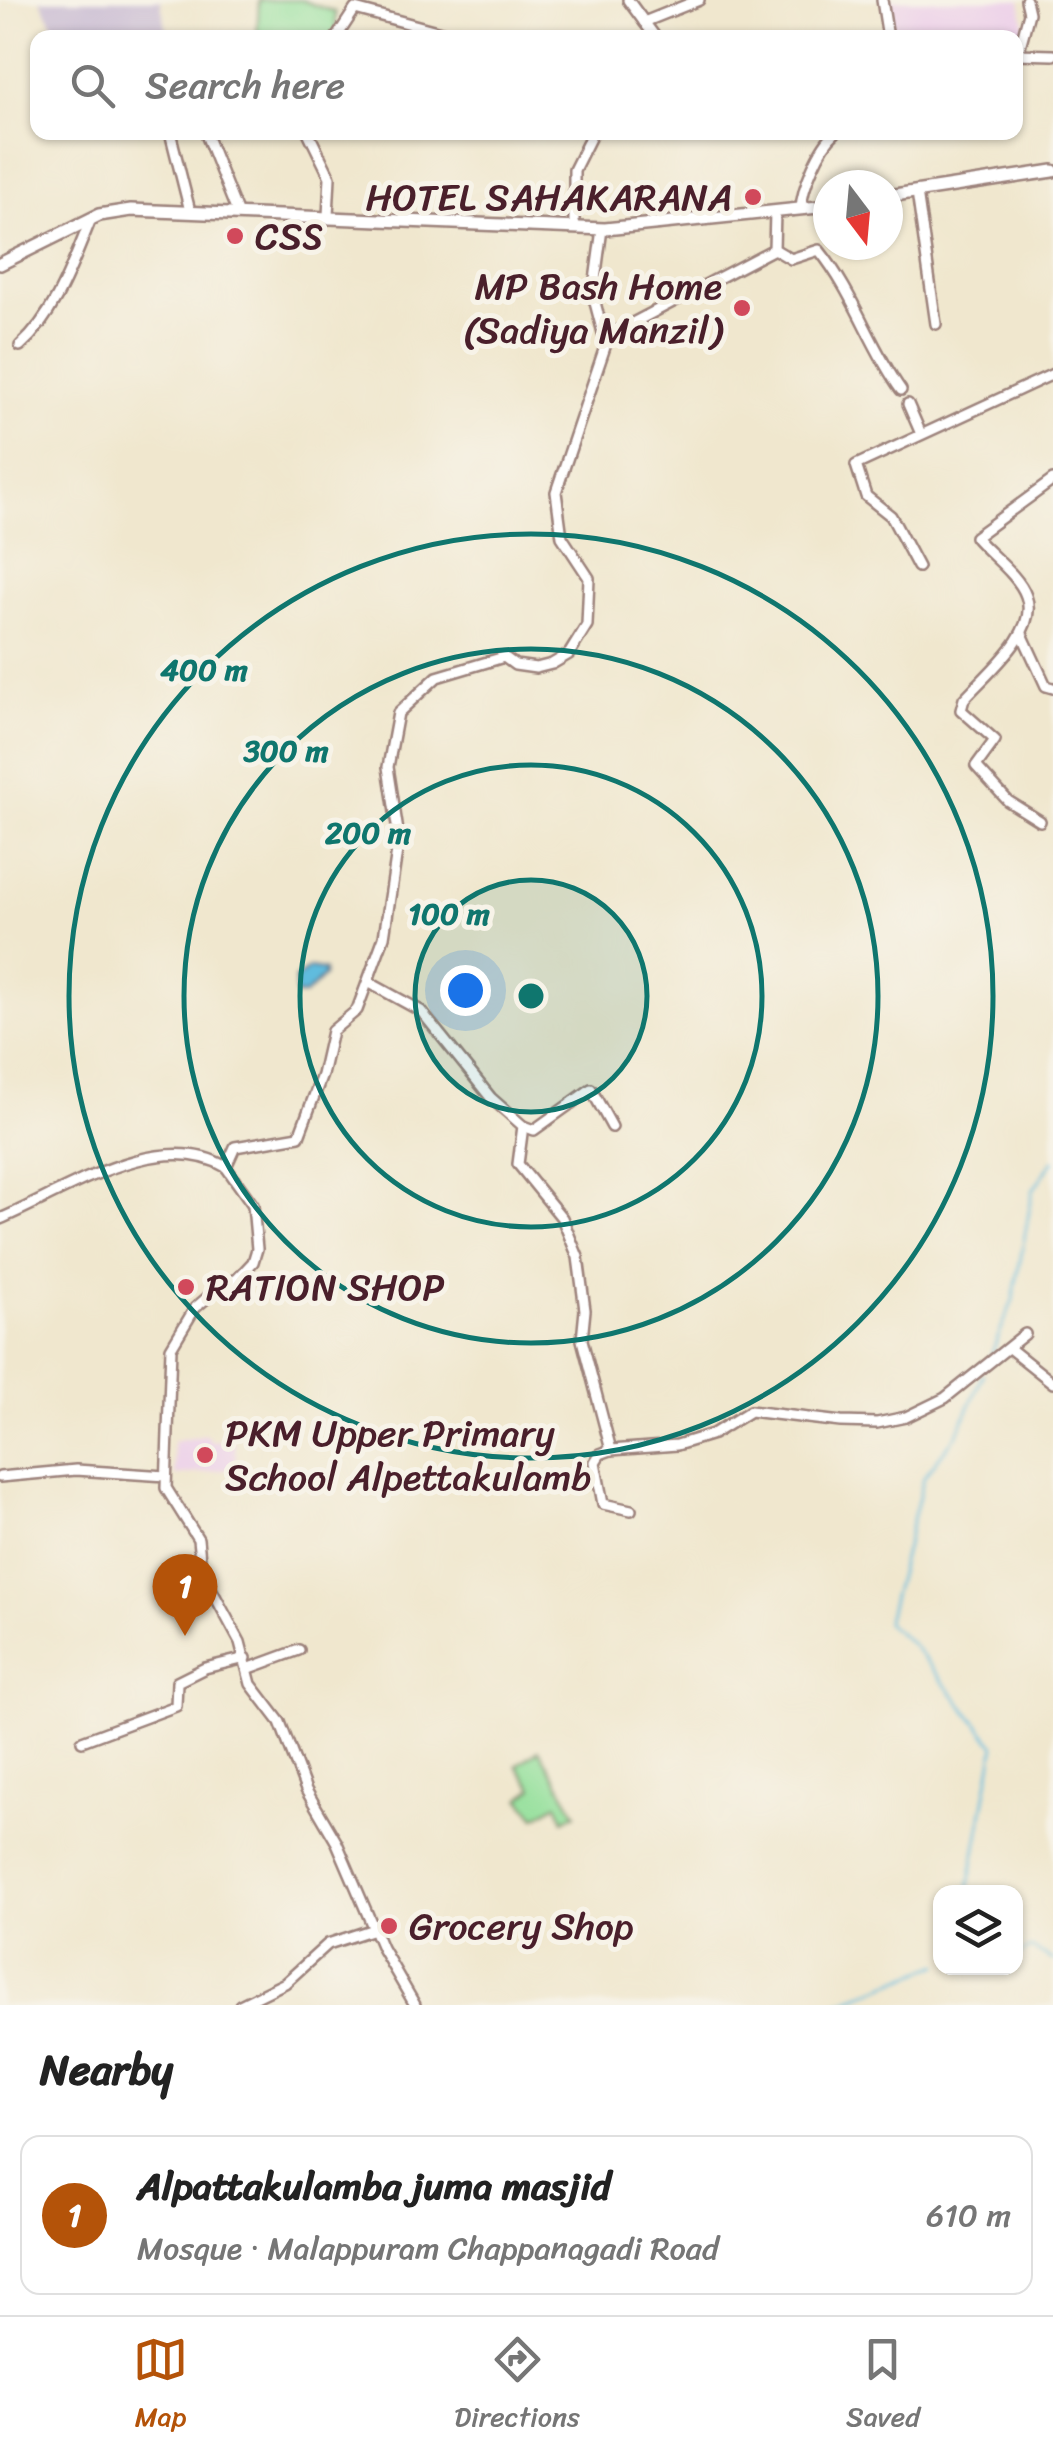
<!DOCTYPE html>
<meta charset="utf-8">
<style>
:root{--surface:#fff;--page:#f2f2f2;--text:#222;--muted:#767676;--line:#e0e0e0;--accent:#b45309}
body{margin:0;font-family:Sriracha,sans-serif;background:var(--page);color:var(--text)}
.controls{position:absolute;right:30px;bottom:30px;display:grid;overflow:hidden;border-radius:20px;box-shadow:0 2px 8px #0004}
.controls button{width:90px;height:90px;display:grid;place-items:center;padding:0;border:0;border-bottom:2px solid var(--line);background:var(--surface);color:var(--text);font:50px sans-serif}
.compass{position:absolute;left:813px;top:170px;width:90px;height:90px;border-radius:50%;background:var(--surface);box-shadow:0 2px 8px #0004;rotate:164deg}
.you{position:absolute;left:465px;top:990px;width:35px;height:35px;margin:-25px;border:8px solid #fff;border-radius:50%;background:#1a73e8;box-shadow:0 0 0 15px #1a73e833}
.badge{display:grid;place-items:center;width:65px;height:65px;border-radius:50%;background:var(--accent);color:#fff;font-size:32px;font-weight:700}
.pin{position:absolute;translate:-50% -82px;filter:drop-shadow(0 2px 5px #0008)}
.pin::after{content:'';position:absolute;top:52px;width:35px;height:30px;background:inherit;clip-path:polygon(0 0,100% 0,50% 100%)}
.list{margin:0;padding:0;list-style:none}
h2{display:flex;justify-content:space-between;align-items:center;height:130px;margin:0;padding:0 40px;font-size:42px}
h2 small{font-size:32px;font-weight:400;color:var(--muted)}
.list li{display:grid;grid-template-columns:65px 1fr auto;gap:30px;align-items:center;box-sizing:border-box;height:160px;margin:0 20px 20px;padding:0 20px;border:2px solid var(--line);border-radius:20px}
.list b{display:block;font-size:38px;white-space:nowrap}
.list p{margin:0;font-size:32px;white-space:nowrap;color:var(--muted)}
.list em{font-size:32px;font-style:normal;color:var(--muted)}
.icon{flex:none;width:55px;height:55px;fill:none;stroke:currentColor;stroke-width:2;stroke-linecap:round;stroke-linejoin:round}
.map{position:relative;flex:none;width:1053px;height:2005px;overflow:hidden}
.search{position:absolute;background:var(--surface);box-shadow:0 2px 8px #0004;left:30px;right:30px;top:30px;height:110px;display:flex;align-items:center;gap:25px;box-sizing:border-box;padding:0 35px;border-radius:20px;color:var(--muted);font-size:38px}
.sheet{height:310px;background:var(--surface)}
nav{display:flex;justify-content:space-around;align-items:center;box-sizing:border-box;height:140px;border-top:2px solid var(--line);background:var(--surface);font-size:28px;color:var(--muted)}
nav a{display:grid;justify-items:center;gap:5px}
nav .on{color:var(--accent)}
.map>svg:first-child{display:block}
</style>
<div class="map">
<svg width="1053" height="2005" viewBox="0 0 1053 2005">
<rect width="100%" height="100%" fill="#f7f3e8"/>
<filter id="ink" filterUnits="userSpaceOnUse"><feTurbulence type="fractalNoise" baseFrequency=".01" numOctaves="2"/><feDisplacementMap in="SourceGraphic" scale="20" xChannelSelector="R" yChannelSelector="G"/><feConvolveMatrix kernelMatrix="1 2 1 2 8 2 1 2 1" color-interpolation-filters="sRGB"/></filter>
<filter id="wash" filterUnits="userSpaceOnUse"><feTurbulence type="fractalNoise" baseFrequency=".0048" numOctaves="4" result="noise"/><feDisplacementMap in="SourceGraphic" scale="40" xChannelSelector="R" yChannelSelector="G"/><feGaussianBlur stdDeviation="2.25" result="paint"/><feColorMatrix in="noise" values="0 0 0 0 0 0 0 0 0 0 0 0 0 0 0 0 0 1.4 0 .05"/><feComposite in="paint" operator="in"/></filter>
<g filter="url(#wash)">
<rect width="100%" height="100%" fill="#f0e7ce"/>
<g fill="#edd1e9">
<polygon points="883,0 1020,0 1027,35 891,37"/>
<polygon points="207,1435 211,1442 234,1440 237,1468 175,1476 173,1442"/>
</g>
<polygon fill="#ccbfd4" points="40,0 160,0 168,37 60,37"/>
<g fill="#95e09c" stroke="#708064" stroke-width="2.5">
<polygon points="259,0 301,0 335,12 337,37 257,38"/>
<polygon points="539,1750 576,1813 564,1820 557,1804 536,1817 521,1799 533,1788 517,1765"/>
</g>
<polygon fill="#60bcde" stroke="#556e84" stroke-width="2.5" points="309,968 324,970 324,976 305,995 296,995 295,979"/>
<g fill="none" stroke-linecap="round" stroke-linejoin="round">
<g stroke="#60bcde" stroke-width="2.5">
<polyline points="991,1355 1013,1300 1033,1190 1053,1161"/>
<polyline points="968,1892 995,1745 912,1644 886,1623 924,1477 958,1433 983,1375"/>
<polyline points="1016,1957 1031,1948 1053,1960"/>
<polyline points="835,2005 940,1964"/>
</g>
</g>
</g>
<g filter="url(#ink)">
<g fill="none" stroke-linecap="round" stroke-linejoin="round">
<defs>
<g id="minor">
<polyline points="628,0 656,38"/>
<polyline points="882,0 888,38"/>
<polyline points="644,22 699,0"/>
<polyline points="336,38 355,9 463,38"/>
<polyline points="1016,54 1053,55"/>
<polyline points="1018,54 1029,13 1026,0"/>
<polyline points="170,132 190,211"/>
<polyline points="205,132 237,212"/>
<polyline points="308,132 330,177 328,216"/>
<polyline points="917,192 936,324"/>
<path d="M801 209C802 188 819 146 836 132"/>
<polyline points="574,228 574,170 593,132"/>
<path d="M774 249 791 259 819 250C854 293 869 345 901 390"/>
<polyline points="604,338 774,249 775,212"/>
<path d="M20 346C56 314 73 262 91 219"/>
<polyline points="908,404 921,434"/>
<polyline points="918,567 891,516 866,496 856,465 1053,374"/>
<polyline points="1022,634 1046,686 1053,688"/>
<path d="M1040 821 1008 801 976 766 995 740 961 710 964 699C986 674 1040 632 1026 596 1019 575 989 554 975 537L1053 480"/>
<polyline points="368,982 421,1011 491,1098 523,1126 518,1164 562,1218 578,1257 585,1310 582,1340 611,1450 677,1445 713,1434 750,1411 841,1422 877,1423 906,1417 945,1398 1025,1334"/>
<polyline points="523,1126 534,1130 591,1089 612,1127"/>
<path d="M0 1219C63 1193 158 1127 226 1167"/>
<polyline points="1009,1348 1053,1383"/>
<polyline points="611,1450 600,1454 595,1462 603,1504 631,1510"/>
<polyline points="0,1477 76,1470 166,1476"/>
<polyline points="250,1668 299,1650"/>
<polyline points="82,1741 176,1706 177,1682 205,1668 246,1658"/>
<polyline points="240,2005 285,1983 328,1944 377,1928"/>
<polyline points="415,2005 382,1948 337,1843 306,1790 280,1722 251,1684 240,1642 201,1570 198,1539 166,1488 171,1348 195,1308 221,1286 237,1279 253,1262 257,1249 253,1205 226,1167 235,1147 299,1136 322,1075 332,1031 357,1010 384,937 399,838 388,767 398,713 437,677 504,657 515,665 536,668 552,664 569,654 587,625 589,578 562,537 556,492 606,344 593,295 602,229"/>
</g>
<g id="major">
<polyline points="888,196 1053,171"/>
<polyline points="0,264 99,215 131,210 605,229 828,206"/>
</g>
</defs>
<use href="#minor" stroke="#9d837c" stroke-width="14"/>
<use href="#major" stroke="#9d837c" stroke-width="16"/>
<use href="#minor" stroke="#fff" stroke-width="9"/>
<use href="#major" stroke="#fff" stroke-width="11"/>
</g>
</g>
<circle cx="531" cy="996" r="116" fill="#0f766e" fill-opacity=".12"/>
<g fill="none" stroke="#0f766e" stroke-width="5">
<circle cx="531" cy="996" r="116"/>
<circle cx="531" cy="996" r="231"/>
<circle cx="531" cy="996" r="347"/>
<circle cx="531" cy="996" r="462"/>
</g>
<g fill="#d1495b" stroke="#f7f3e8" stroke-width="4">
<circle cx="753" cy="197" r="10"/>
<circle cx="235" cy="236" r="10"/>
<circle cx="742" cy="308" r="10"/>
<circle cx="186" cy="1287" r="10"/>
<circle cx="205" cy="1455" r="10"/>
<circle cx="389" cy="1926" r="10"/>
</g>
<g text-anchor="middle" stroke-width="10" stroke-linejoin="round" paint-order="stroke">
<g font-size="38" fill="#4a1f2b" stroke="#f7f3e8" text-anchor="start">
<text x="733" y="210" text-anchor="end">HOTEL SAHAKARANA</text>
<text x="255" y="249">CSS</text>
<text x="722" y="299" text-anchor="end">MP Bash Home<tspan x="722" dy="44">(Sadiya Manzil)</tspan></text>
<text x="206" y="1300">RATION SHOP</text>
<text x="225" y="1446">PKM Upper Primary<tspan x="225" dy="44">School Alpettakulamb</tspan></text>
<text x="409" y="1939">Grocery Shop</text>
</g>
</g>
<circle cx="531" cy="996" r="15" fill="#0f766e" stroke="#f7f3e8" stroke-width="5"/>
<g font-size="30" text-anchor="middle" font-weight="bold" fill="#0f766e" stroke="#f7f3e8" stroke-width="10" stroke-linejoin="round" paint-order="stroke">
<text x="204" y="680">400 m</text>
<text x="286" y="761">300 m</text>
<text x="368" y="843">200 m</text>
<text x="449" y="924">100 m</text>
</g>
</svg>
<div class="controls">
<button><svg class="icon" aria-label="layers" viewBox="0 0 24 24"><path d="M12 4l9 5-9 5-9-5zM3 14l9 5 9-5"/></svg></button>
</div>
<svg class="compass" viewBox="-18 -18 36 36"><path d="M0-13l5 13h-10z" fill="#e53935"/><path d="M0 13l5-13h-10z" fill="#767676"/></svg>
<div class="you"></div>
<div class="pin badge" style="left:185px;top:1636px">1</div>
<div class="search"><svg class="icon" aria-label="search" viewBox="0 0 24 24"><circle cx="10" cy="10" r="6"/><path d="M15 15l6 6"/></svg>Search here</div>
</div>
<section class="sheet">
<h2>Nearby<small></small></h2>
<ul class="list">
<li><span class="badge">1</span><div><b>Alpattakulamba juma masjid</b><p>Mosque · Malappuram Chappanagadi Road</p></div><em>610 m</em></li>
</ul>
</section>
<nav>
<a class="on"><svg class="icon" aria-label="map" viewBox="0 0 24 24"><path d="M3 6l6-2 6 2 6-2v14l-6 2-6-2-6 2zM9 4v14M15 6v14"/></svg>Map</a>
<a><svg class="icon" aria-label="directions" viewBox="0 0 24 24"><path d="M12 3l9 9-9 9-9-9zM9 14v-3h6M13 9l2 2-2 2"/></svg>Directions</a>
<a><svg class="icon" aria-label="saved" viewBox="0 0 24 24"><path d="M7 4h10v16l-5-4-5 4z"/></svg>Saved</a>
</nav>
